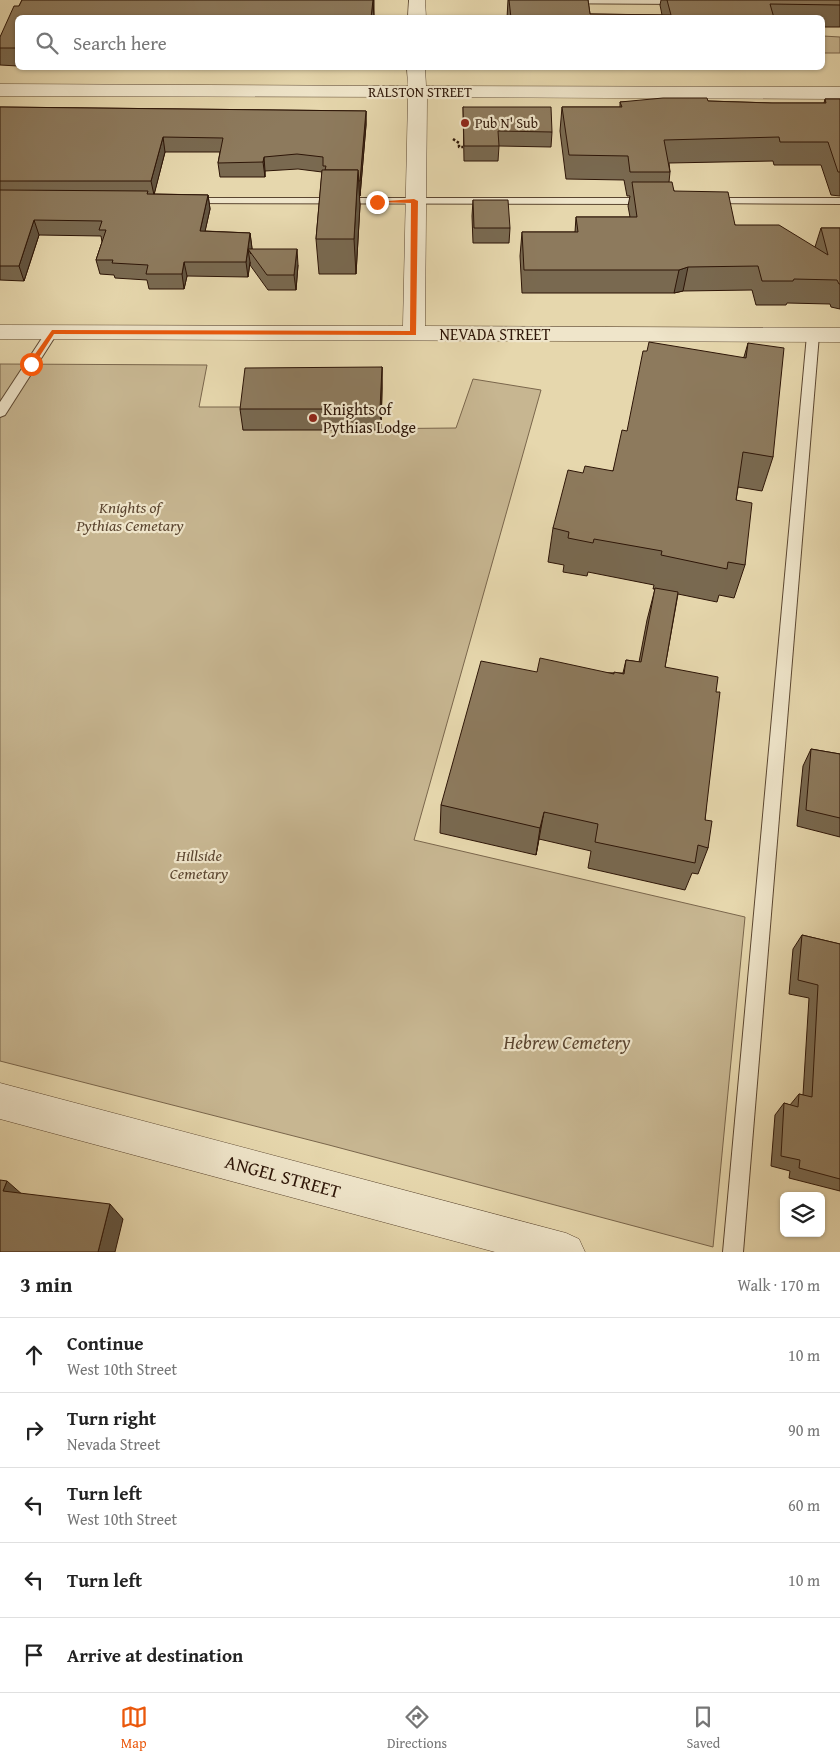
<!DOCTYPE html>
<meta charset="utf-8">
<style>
:root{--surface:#fff;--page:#f2f2f2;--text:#222;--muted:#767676;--line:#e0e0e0;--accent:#ea580c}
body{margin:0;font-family:"Gentium Book Plus",serif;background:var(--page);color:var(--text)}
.controls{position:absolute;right:15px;bottom:15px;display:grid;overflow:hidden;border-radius:8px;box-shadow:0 1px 4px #0004}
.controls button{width:45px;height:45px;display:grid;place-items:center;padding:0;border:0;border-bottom:1px solid var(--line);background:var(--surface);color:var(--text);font:25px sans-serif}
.stop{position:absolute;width:15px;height:15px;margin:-11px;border:4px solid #ea580c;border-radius:50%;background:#fff}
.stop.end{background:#ea580c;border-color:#fff;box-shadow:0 1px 5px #0008}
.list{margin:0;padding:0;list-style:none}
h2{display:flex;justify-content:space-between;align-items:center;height:65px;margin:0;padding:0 20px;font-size:21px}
h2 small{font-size:16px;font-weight:400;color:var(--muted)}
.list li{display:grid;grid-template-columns:32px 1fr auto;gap:15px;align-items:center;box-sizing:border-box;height:75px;padding:0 20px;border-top:1px solid var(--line)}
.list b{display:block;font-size:19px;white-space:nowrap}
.list p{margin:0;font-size:16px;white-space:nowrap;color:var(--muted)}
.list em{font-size:16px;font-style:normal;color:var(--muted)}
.icon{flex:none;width:28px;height:28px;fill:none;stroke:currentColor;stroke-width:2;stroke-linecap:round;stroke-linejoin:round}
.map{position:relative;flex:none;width:840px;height:1252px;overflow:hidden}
.search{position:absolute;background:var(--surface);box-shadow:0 1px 4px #0004;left:15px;right:15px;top:15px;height:55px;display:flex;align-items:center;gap:12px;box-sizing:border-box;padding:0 18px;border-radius:8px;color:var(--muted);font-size:19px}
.sheet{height:440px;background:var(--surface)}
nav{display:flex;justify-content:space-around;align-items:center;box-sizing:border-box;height:70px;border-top:1px solid var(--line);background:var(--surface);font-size:14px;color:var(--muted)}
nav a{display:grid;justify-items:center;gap:2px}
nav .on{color:var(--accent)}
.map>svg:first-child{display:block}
</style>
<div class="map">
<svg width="840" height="1252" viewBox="0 0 840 1252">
<rect width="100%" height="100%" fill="#e6d7ad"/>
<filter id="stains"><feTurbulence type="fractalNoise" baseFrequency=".004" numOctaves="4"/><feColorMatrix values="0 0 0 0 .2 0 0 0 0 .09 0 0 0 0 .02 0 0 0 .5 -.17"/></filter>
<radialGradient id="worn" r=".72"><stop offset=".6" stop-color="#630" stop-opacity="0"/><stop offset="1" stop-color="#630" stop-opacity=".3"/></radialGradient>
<g fill="#c7b691" stroke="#7a664c">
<polygon points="823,36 840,37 840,53 823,53"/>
<polygon points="0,364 207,365 199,407 246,407 243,430 456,428 473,379 541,390 414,840 745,917 713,1247 329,1145 0,1061"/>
</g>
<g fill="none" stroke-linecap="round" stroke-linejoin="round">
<defs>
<g id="lane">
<polygon points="521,0 685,0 686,1 681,4 526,3"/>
<polygon points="189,198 648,198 654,201 648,204 185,203 183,201"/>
<polygon points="709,198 840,198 840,204 705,203 705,199"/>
<polygon points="52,328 58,332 5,415 0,417 0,402 48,329"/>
<polygon points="813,331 819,335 743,1252 723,1252 807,335"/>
</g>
<g id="street">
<polygon points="409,0 425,0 426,18 408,18"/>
<polygon points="407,68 425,68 426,86 840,87 840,99 427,97 425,326 840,328 840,342 0,339 0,325 403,326 408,97 0,96 0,84 408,86"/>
<polygon points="0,1083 566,1233 579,1239 585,1252 495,1252 0,1119"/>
</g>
</defs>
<use href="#lane" stroke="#5b4630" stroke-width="2"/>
<use href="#street" stroke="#5b4630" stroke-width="1"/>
<polyline stroke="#2d1507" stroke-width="2.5" stroke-dasharray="2.5 2" stroke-linecap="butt" points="453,139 459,143 459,147 463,147"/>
<use href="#lane" fill="#efe5ca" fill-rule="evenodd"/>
<use href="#street" fill="#efe5ca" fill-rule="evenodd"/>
</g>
<g fill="#796950" stroke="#2d1507">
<polygon points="22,0 374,0 374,18 18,18 18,66 0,65 0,37 19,6"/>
<polygon points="508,0 588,0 590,14 662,15 660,5 661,0 840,0 840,27 822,27 822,18 507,18"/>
<polygon points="825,99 840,99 840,196 831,195 821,165 774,165 773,161 669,163 670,172 669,182 674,191 735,225 815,247 821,228 840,228 840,309 831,307 830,304 787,303 786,305 756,305 752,290 683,291 674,293 522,293 520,256 522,232 575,232 576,217 630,217 628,206 630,196 627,196 624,180 566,179 560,131 562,107 620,107 620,102 708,101 772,103 824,103"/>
<polygon points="0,107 366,111 366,125 360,196 359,196 360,205 356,274 319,274 316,239 322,172 298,169 265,171 265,177 220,177 218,163 220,152 165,152 154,194 208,195 210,209 205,231 250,233 252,249 298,265 296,290 268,290 250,265 250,262 248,277 187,276 184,289 149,289 147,280 115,278 114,275 100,274 96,260 102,242 101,236 39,235 24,281 0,280"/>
<polygon points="463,107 552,132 551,147 499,146 498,161 464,161"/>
<polygon points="473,200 510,228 509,243 473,243 472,216"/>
<polygon points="748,343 773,457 762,491 738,487 736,500 745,565 734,598 719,595 717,602 678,594 665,667 716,692 705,820 708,848 698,874 692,873 685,890 588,868 591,851 539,839 536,855 440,833 441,805 537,672 623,673 626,660 639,662 647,620 655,589 653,589 654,585 588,572 587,576 563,572 564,565 548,562 553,528 583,473 613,471 627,431 744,357"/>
<polygon points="382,367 382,389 381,430 243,430 240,409"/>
<polygon points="811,749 840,754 840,837 797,826 803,766"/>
<polygon points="802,935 840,944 840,1191 789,1178 790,1171 771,1166 775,1115 784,1103 790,1105 799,1094 803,1095 809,998 789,994 793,949"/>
</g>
<g fill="#635541" stroke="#2d1507">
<polygon points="373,0 374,18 371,18"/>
<polygon points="366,111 366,125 360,196 360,181"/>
<polygon points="163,137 165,152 154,195 151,181"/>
<polygon points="264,157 265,171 265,177 263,162"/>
<polygon points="358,170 360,205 356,274 354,239"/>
<polygon points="208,195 210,209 202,245 200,231"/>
<polygon points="34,220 39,235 24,281 19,266"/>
<polygon points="250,233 252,248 251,254 248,249 250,262 248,277 246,262"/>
<polygon points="297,249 298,265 296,290 294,275"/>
<polygon points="184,262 187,276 184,289 182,274"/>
<polygon points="688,267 683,291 674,293 679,270"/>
<polygon points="382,367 382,389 381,430 380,409"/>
<polygon points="544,812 539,839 536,855 540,828"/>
<polygon points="7,1181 24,1196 3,1191"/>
<polygon points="110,1204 123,1219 115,1252 98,1252"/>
</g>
<g fill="#8d7a5d" stroke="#2d1507">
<polygon points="22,0 373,0 371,18 18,18 18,48 0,48 0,37 14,6 19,6"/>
<polygon points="509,0 588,0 590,14 671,15 667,0 840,0 840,5 770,4 774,18 511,18"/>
<polygon points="663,98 707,98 708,101 772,103 826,103 825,99 840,99 840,172 838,172 828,142 780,142 779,137 664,140 670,172 630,172 628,156 569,155 562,107 622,107 620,102"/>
<polygon points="0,107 366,111 360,181 359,181 358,170 325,170 326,166 323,166 323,157 297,154 264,157 263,162 218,163 223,138 163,137 151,181 0,181"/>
<polygon points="463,107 551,107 552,132 498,131 499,146 464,146"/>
<polygon points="322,170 358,170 354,239 316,239"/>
<polygon points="632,182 672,182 674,191 728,192 735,225 779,225 828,255 821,228 840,228 840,284 839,284 837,280 794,279 793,281 762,281 758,266 688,267 679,270 524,270 522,232 578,232 576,217 637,217"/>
<polygon points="0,190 148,191 147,194 208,195 200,231 250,233 246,262 184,262 182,274 146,274 148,265 112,263 113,260 96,260 106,230 99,230 102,221 34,220 19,266 0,266"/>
<polygon points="473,200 508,200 510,228 474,228"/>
<polygon points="248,249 297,249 294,275 267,275"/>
<polygon points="649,342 746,358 748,343 784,348 773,457 743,452 736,500 752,503 745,565 728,562 727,569 661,555 662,551 594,539 593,543 568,538 569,532 553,528 568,470 583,473 585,466 613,471 622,430 627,431 643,351 647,351"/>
<polygon points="382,367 380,409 240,409 245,368"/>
<polygon points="655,588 678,592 665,667 718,677 716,692 720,692 705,820 712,821 708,848 698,845 695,863 595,842 598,824 544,812 540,828 441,805 481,661 537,672 540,658 614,674 614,672 624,674 626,660 641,662"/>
<polygon points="811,749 840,754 840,818 806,810"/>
<polygon points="802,935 840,944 840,1179 799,1168 800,1160 781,1156 784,1103 798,1107 799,1094 812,1097 818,985 798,980"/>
<polygon points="0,1180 7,1181 3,1191 110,1204 98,1252 0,1252"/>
</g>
<polygon fill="#ea580c" points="414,199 418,201 416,335 54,334 34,365 28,364 52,330 410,331 411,203 374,202"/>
<g fill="#8f2418" stroke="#efe5ca" stroke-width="2">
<circle cx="465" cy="123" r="5"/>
<circle cx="313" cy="418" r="5"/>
</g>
<g text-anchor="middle" stroke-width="4.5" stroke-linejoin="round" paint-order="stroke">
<g font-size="14" fill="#2d1507" stroke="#efe5ca">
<text x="420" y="97">RALSTON STREET</text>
</g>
<g font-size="14" fill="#2d1507" stroke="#efe5ca" text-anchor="start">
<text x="475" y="128">Pub N' Sub</text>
</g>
<g font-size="16" fill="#2d1507" stroke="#efe5ca">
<text x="495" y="340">NEVADA STREET</text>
</g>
<g font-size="16" fill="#2d1507" stroke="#efe5ca" text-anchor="start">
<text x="323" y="415">Knights of<tspan x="323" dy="18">Pythias Lodge</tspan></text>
</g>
<g font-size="16" font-style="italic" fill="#5b4530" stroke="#efe5ca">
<text x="130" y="513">Knights of<tspan x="130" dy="18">Pythias Cemetary</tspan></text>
<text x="199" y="861">Hillside<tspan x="199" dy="18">Cemetary</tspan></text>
</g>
<g font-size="19" font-style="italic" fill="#5b4530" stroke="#efe5ca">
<text x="567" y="1049">Hebrew Cemetery</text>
</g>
<g font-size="19" fill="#2d1507" stroke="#efe5ca">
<text transform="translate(283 1176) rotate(15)" y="7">ANGEL STREET</text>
</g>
</g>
<rect width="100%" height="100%" filter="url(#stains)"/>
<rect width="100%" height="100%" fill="url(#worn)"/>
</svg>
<div class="controls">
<button><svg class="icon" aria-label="layers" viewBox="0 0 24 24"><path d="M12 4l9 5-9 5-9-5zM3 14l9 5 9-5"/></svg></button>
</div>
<div class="stop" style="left:31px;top:364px"></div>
<div class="stop end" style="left:377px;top:202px"></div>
<div class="search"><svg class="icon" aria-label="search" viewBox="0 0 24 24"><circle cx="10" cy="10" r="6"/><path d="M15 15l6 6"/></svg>Search here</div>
</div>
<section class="sheet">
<h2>3 min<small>Walk · 170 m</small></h2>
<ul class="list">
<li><svg class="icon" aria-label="ahead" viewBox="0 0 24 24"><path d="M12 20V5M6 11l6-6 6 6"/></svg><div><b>Continue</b><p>West 10th Street</p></div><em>10 m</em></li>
<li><svg class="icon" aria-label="right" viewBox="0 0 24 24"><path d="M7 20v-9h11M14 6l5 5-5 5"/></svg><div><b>Turn right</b><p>Nevada Street</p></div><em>90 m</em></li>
<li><svg class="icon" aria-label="left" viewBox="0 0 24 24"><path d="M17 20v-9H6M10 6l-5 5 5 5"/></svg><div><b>Turn left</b><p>West 10th Street</p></div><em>60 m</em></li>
<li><svg class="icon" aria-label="left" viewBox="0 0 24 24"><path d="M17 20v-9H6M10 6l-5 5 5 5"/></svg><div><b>Turn left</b></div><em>10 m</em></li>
<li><svg class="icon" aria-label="arrive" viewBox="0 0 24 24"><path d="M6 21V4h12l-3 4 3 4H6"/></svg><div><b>Arrive at destination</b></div></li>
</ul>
</section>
<nav>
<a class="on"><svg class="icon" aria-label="map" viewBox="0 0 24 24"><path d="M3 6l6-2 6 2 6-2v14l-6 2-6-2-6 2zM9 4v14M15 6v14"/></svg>Map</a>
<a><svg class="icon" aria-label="directions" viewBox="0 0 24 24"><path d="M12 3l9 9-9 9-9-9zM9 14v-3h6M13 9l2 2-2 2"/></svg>Directions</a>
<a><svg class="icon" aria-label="saved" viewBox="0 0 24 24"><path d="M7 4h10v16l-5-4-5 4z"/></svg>Saved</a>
</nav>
